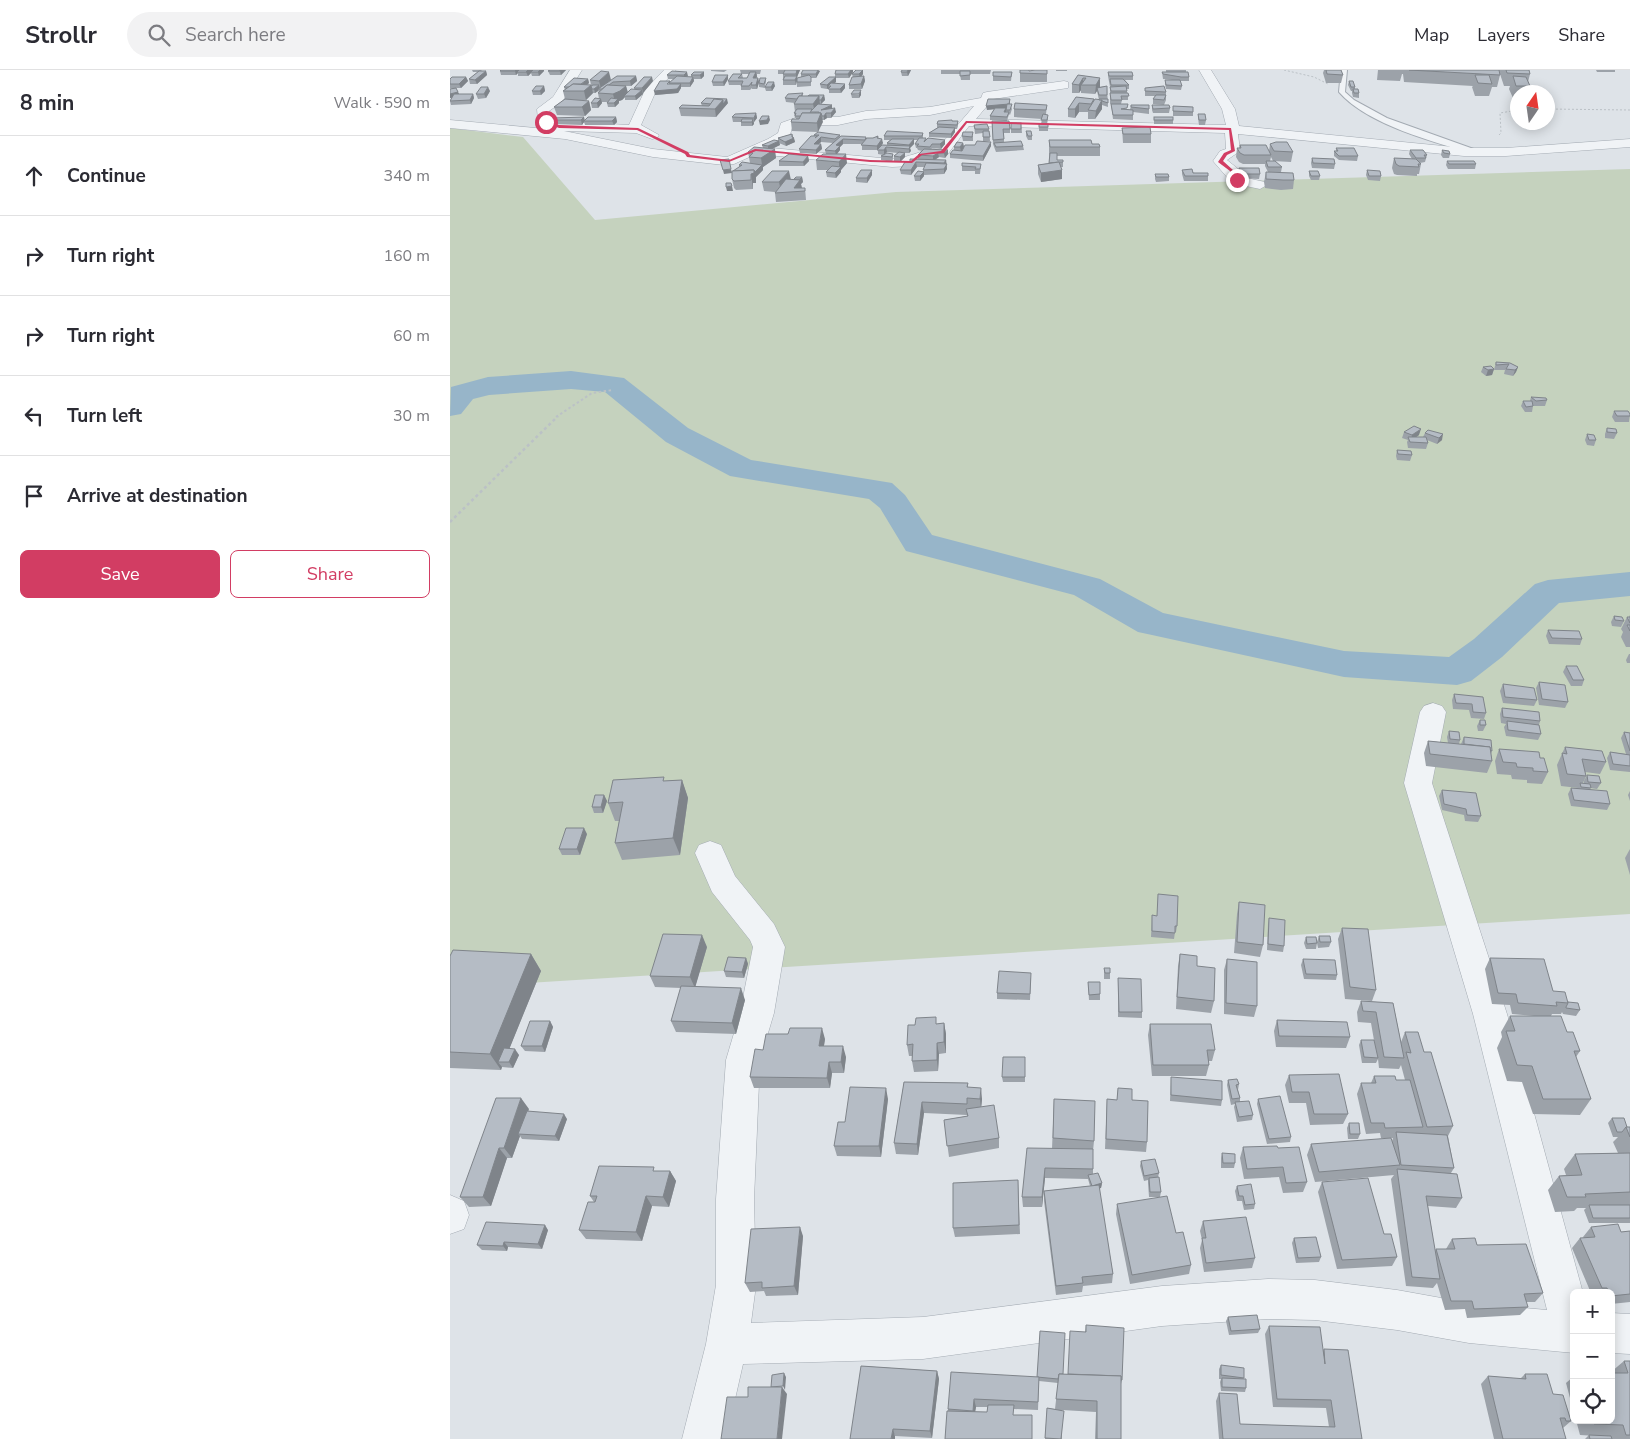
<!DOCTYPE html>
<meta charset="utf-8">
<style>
:root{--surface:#fff;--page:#f2f2f3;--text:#2b2b33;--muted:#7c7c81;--line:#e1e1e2;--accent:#d23d63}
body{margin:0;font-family:"Nunito Sans",sans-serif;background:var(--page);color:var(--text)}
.controls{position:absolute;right:15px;bottom:15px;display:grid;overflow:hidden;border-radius:8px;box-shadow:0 2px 12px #0003}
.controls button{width:45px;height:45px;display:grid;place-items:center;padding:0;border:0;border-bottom:1px solid var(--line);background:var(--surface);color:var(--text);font:25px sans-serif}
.compass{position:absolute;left:1060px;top:15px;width:45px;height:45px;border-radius:50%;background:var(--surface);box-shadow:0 2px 12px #0003;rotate:13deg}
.stop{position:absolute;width:15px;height:15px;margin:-11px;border:4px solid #d23d63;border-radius:50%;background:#fff}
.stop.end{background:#d23d63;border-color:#fff;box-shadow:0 1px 5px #0008}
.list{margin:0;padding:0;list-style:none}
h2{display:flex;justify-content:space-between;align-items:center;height:65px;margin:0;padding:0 20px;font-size:21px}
h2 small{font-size:16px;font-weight:400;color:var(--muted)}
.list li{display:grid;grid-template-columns:32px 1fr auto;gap:15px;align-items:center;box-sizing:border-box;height:80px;padding:0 20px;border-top:1px solid var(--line)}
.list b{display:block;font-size:19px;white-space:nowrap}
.list em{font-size:16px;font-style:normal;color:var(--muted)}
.actions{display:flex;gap:10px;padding:15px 20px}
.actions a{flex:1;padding:11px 0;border:1px solid var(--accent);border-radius:8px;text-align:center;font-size:18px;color:var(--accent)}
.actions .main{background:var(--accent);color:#fff}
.icon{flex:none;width:28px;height:28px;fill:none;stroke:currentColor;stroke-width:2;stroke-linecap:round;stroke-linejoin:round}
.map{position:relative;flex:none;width:1180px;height:1369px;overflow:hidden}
header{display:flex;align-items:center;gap:30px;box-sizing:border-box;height:70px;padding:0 25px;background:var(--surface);border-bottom:1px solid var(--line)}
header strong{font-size:24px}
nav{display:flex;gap:28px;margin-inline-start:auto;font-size:18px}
.search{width:350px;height:45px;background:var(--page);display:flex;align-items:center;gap:12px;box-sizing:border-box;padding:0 18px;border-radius:28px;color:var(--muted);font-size:19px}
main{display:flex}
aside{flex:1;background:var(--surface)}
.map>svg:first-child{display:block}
</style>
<header>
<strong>Strollr</strong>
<div class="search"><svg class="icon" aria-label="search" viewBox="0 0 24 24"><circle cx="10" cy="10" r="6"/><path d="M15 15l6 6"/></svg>Search here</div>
<nav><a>Map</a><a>Layers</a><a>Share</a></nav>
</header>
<main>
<aside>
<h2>8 min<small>Walk · 590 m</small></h2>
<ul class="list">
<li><svg class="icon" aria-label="ahead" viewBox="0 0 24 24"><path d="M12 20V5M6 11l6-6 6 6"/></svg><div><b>Continue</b></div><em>340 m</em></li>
<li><svg class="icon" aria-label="right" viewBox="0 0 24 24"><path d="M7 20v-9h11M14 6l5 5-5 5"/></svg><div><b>Turn right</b></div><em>160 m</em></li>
<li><svg class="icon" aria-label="right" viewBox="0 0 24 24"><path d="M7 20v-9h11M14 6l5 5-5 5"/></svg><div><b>Turn right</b></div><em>60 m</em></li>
<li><svg class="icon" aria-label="left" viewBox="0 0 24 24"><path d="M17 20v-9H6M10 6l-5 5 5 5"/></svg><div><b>Turn left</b></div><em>30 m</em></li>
<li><svg class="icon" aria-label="arrive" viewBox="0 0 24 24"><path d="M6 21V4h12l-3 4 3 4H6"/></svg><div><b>Arrive at destination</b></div></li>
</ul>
<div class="actions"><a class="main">Save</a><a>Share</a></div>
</aside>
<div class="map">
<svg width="1180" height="1369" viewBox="0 0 1180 1369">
<rect width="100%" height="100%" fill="#dee3e8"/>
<polygon fill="#c5d2be" points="0,58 73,67 145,150 446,122 1180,99 1180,844 0,918"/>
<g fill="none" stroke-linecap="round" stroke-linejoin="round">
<polygon fill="#97b5c9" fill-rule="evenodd" points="121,301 174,308 238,358 301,390 442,413 455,425 482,465 650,509 713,543 894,581 999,587 1024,569 1085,514 1098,510 1180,502 1180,526 1109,533 1052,587 1021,611 1007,615 894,607 702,565 688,562 624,525 456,481 430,438 419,429 280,406 216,372 155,322 121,319 39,325 23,329 11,344 0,346 1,317 38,307"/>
<defs>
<path id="lane" d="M891 0H897L895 22 904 30 937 48 1032 82 1025 84C984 72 918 55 889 22Z"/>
<g id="street">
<path d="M120 0H132L112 32 99 41 98 46 104 51 179 55 195 20 214 0H226L206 21 191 55 209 65 207 68 202 69 186 63 114 61 203 79 277 87 318 69 328 63 331 53 348 47H388L416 41 480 37 531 28 533 23 537 22 614 11 618 12V18L543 29 526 49 776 55 772 39 749 0H761L785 39 789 56 1014 78H1056L1180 69V77L1056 86H1014L788 64 790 81 777 90 787 98 792 107 815 112 817 115 810 119 782 113 763 91 770 81 776 79 775 63 519 56 497 85 477 88 462 96 442 97 306 84 284 94 274 95 203 87 115 69 0 58V50L107 60 94 57 88 50 87 39 103 27ZM524 36 488 78C471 80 459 88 442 89L321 78 339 68 342 58 350 55H388L416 49 480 45Z"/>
<polygon points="983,633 992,636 996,642 982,713 1057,944 1133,1223 1124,1223 1124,1283 1019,1273 947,1260 865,1250 818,1249 712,1256 473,1289 293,1294 276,1369 232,1369 256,1274 266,1215 266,1129 276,990 290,943 303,877 300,870 262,822 245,783 249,775 260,771 271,775 285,806 324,854 335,877 324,943 310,990 304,1129 306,1215 301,1253 473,1247 712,1216 818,1209 865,1210 947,1220 1019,1233 1097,1240 1023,944 954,713 970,642 974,636"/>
<polygon points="0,1125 14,1131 19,1145 14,1159 0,1164"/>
<polygon points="1161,1243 1180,1244 1180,1284 1161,1283"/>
</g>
</defs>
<use href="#lane" stroke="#a3aab2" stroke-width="2"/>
<use href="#street" stroke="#a3aab2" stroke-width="1"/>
<g stroke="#bbc1c6" stroke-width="1" stroke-dasharray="2 2" stroke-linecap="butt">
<polyline points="834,0 864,7 878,14"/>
<polyline points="1098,39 1180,40"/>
<polyline points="1049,65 1051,63 1050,43 1068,40"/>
</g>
<polyline stroke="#bbc1c6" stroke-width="2" stroke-dasharray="2.5 2.5" stroke-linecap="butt" points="106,347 142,323 163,320"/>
<polyline stroke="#bbc1c6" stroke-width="2.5" stroke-dasharray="3 3" stroke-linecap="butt" points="0,452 108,346"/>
<use href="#lane" fill="#f0f3f6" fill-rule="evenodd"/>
<use href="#street" fill="#f0f3f6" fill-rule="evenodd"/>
</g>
<g fill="#9ca2a9" fill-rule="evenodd">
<polygon points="22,0 32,0 31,1 36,1 37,5 27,14 20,14 19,9 28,2 23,2"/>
<polygon points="100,0 116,0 111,5 100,5 98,1"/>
<polygon points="261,0 277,0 274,2 261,1"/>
<path d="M290 0H311L310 4H307V7L306 8H308L309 12 316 8V12L315 16H325L322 21H316L315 18 309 17V13L307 19H302V18L300 20H291V15H279L278 11 291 4ZM292 4H299L297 8H293Z"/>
<polygon points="328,0 350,0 347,7 347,9 351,7 351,4 370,1 366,8 361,8 361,16 347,17 347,11 346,15 333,15 333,4 328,4"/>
<polygon points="386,0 403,0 403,2 399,8 386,8 386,12 384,13 395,18 391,23 379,23 379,18 377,19 371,18 370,14 385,7 385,4"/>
<polygon points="413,0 413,4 411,7 414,6 415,11 412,19 399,19 399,15 403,7 402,4"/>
<polygon points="461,0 458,6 452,6 451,2"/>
<polygon points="491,0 541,0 540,4 520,4 520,10 511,10 510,4 491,4"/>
<polygon points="570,0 579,1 597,0 597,12 570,12"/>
<rect x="606" y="0" width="11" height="1"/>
<polygon points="716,0 736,0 736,2 739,7 739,11 730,11 732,16 731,20 716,19 715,14 715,10 722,10 713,9 712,2 716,2"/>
<polygon points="874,0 891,0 893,5 891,13 876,13 873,3"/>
<polygon points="928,0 1049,0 1050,5 1047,17 1042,17 1039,26 1025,26 1022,17 1023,16 954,12 953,4 952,4 950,11 927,10"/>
<polygon points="1049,0 1079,0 1080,4 1078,12 1080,16 1079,22 1068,22 1068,28 1063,28 1059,19 1060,16 1054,16 1049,1"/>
<polygon points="1146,0 1165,0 1165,2 1147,2"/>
<polygon points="50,1 94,1 89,6 82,6 81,3 78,6 68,6 68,3 66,5 51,5"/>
<polygon points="237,2 237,7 241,7 241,5 254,2 254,6 251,9 244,9 244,11 240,17 231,17 231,18 228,23 205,25 224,9 218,9 217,5"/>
<polygon points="562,2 561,11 543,11 543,6"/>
<polygon points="658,2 683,6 683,10 675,10 679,15 679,19 677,19 677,23 678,23 678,30 672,30 671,34 660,34 660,17 658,6"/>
<polygon points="628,5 650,8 649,17 657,16 658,37 652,35 652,39 645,49 638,49 638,42 629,42 625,48 618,47 618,39 626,27 644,29 644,31 649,30 647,21 645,24 631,23 631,20 629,23 622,23 622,14"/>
<polygon points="186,6 187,11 181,16 176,16 178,22 185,20 184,18 203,11 193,23 193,24 186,30 175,30 175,27 172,30 169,31 169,33 165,37 158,37 157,33 157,32 152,32 152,33 148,38 142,38 141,33 149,29 148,23 149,22 148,21 145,23 143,23 136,30 123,30 139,31 141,40 135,46 107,45 104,37 115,29 113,21 115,20 114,17 138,9 139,13 137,15 141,15 140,10 161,10"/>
<polygon points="16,7 18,11 11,18 6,18 9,24 23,24 24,28 21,34 1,35 0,31 2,28 0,28 0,19 4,18 0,18 0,9"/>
<polygon points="278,9 274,16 263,16 262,12"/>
<polygon points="899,11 905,17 905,19 909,23 909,28 903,27 902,23 902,21 901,21 898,15"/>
<polygon points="94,16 95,21 91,25 83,25 82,21"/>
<polygon points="695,18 716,22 716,30 714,35 703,34 703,29 705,26 695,26"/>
<polygon points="40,21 36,28 28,29 26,24"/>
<polygon points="353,23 353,26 374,25 375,30 371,34 382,38 386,42 381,48 377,48 374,50 372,50 368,62 342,61 341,52 346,49 346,48 345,48 344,43 345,42 344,34 345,33 336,32 335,28"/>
<polygon points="401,24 411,25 409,28 402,28"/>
<polygon points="1098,25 1102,29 1101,33 1098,33"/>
<polygon points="251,33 278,33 266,47 231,46 229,38 252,36"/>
<polygon points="560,33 560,34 562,39 560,45 559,44 557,51 560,59 560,63 554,63 554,72 573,76 574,80 546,82 543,74 542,51 555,51 540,50 540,46 544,39 537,40"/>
<polygon points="661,34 677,40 680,40 681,35 699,35 699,44 683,42 683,50 663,49"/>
<polygon points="597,35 596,44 598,49 597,54 598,54 598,61 589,61 589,54 591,54 592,49 564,47 564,39"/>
<polygon points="702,35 720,38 719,43 703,43 702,40"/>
<polygon points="723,36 743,37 743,46 723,46"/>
<polygon points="306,43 307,48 304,52 304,54 302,56 291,56 291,52 283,52 282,47"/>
<polygon points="748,44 756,50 755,55 749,55 748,48"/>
<polygon points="97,47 103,48 134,47 134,50 166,47 167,52 164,55 135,55 134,52 132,55 101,54 98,52"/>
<polygon points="704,47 723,50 723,54 704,54"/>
<polygon points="502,51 508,51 508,56 507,59 505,59 505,62 501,68 479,67 479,63 487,58 487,54"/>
<polygon points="561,53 571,53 572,63 561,63"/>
<polygon points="524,55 539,59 540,71 533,71 533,63 525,64"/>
<polygon points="672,58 701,64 701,73 673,73"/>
<polygon points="576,61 582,66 582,70 578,70 576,66"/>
<polygon points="473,63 473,68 476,70 495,70 495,74 491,79 482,78 481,80 498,80 498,84 495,88 489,87 485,90 496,90 497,99 494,104 474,105 474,106 470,111 465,111 464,106 473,101 475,97 467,97 461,105 451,104 450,100 460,92 468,89 468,85 472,81 468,80 467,78 466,78 465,74 468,70 464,70 464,74 460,78 461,81 459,83 455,83 455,87 450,92 444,91 444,86 448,83 437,82 435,84 443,84 443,89 442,92 431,90 431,86 433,85 428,84 428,80 412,80 412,74 393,74 390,77 390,80 387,84 397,93 391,100 391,102 386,108 377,107 376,102 378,100 367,100 366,90 376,84 375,80 383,73 371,72 369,74 371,74 372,79 366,84 350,83 349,79 364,65 390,65 390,67 416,67 417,69 423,68 428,66 429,69 433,73 432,75 437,75 437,73 440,70 434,70 434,66"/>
<polygon points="342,64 345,72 336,76 329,73 330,75 323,78 326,88 313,97 313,100 306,107 306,113 303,113 303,119 286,120 284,118 282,109 289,97 289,95 300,93 298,82 313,78 312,75 328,71 328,68"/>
<polygon points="512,66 523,66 523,71 513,71"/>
<polygon points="599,70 642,74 650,77 650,86 607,86 607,90 613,92 613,97 611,97 612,100 612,109 591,112 588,104 588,95 599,93"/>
<polygon points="513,73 514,77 525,75 541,76 533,91 500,88 500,84 504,80 504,77"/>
<polygon points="820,74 843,82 841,92 823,91 821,87 820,91 832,97 831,102 818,102 815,96 815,94 793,94 789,92 786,87 787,78 789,78 790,75 819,81"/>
<polygon points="886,78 908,86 907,91 889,90 884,86 884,81 886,81"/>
<polygon points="960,80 977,85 975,92 970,93 971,94 969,104 967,104 967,106 947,105 944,104 942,98 944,88 962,89 959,84"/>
<polygon points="992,80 1000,84 999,88 993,88 991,85"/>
<polygon points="358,86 359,91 354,96 329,96 329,91"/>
<polygon points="862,88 885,94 884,99 862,98 861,93"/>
<polygon points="997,91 1026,94 1025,99 998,99 996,95"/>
<polygon points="531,94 530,104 525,104 525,101 512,101 512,96"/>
<polygon points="789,98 810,104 809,109 789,108 788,102"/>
<polygon points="732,100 758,106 758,111 734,111 732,104"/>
<polygon points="917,100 931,106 930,111 918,110 916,105"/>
<polygon points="859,101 870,106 869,110 861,110 859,106"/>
<polygon points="816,102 844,110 843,119 831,120 815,118 814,112"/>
<polygon points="705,104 719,107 719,111 706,112 705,109"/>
<polygon points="422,105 417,113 406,112 406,108"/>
<polygon points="352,107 353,112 351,114 352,118 355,118 356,130 326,132 325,123 325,122 314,121 312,112 344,109"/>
<polygon points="1046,292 1060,293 1068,297 1066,302 1063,306 1054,304 1055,300 1044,300"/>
<polygon points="1033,297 1044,299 1042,305 1036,306 1031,302"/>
<polygon points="1081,327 1097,330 1095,336 1083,336 1082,342 1075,342 1071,336 1073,331 1080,331"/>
<polygon points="1164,341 1180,344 1179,352 1165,352 1162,347"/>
<polygon points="1157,358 1167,363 1164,369 1155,368 1155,364"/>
<polygon points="978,360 992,370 987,374 977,370 978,373 976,379 958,378 957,372 958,370 952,368 954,362 969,365 966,367 973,367 975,363"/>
<polygon points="1137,364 1146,370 1144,376 1137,375 1135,370"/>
<polygon points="947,380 962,385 960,391 947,390 946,386"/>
<polygon points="1180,545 1180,577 1176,577 1171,567 1173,562 1171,559 1177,547 1179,547"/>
<polygon points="1164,546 1174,551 1171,557 1162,556 1161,552"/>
<polygon points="1098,560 1132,569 1130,575 1099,574 1096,566"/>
<polygon points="1179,584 1180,584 1180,593 1177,593 1176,590"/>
<polygon points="1116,596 1134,610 1132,616 1121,616 1113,602"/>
<polygon points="1089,612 1118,632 1115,638 1089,635 1086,618"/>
<polygon points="1053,614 1087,630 1084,636 1053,633 1050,621"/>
<polygon points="1004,624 1036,643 1034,649 1021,648 1019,640 1003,639 1002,630"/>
<polygon points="1052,638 1090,651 1089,655 1091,664 1088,670 1056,666 1054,657 1056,654 1051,653 1050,644"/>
<polygon points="1030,650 1036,655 1033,661 1028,661 1027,656"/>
<polygon points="999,661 1010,670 1009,674 1011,674 1014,667 1042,681 1041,684 1042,691 1037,703 976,696 974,683 978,671 998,673 997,667"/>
<polygon points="1174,662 1180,663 1180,702 1160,700 1157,688 1160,682 1176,684 1171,668"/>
<polygon points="1115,677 1156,692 1150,704 1135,702 1136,706 1133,713 1134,713 1134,711 1137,705 1151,713 1147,719 1140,718 1140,719 1160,734 1157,740 1121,736 1118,724 1121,718 1128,718 1111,716 1107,695"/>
<polygon points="1049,679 1090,688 1098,702 1092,714 1077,713 1077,710 1062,709 1061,705 1047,704 1045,691"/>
<polygon points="232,710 238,728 230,785 172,790 165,773 169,751 165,751 158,733 215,711"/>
<polygon points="992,720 1031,746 1028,752 1015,751 1014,745 992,740 989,726"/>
<polygon points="1180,721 1180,731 1178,725"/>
<polygon points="154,725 157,731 153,743 144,743 142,737"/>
<polygon points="137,764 130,785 112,785 109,779"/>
<polygon points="1180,779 1180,805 1175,788"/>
<polygon points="789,832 813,875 810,887 784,883 787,844"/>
<polygon points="702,845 727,856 726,862 725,862 724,869 701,867"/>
<polygon points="819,848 834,876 833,882 817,880 818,854"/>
<polygon points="892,858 926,920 922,931 895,929 888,869"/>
<polygon points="869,866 881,872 879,877 868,878 867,873 866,879 856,879 854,873 856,867 867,872"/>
<polygon points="257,877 245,917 295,930 286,964 226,962 221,951 231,918 205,917 200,906"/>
<polygon points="81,884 91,901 59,979 69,985 63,998 52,997 51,1000 0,998 0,886"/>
<polygon points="730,884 747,896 764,931 761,943 726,939 728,896"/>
<polygon points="296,888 298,894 294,908 276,907 274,901"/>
<polygon points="1040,888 1103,921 1130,940 1126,946 1113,944 1112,942 1111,944 1102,944 1101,946 1117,962 1130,981 1126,987 1141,1029 1130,1045 1083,1044 1072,1012 1057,1011 1047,978 1052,967 1051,962 1060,946 1084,946 1062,944 1060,935 1042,934 1035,899"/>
<polygon points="777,889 807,936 804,947 774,944 774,900"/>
<polygon points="853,889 887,905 886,910 854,909 851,895"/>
<polygon points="654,898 660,903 660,909 654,909"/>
<polygon points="581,908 580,930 547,929 547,923"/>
<polygon points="668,908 692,942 692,948 668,947"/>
<polygon points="638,912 650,924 650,930 639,930"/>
<polygon points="911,931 943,933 951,972 955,962 974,982 1003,1056 998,1066 1004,1098 1001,1103 1012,1128 1006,1138 978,1136 985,1181 986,1179 996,1179 1002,1169 1027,1175 1093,1223 1085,1232 1076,1232 1078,1237 1070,1245 1017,1248 1015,1239 995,1240 987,1213 983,1218 956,1216 941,1109 944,1105 865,1112 857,1085 861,1074 942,1071 943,1068 931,1068 930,1063 916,1064 907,1024 911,1013 921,1013 924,1006 946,1010 955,1010 951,995 949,999 929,998 928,989 926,993 912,993 909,975 911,970 925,976 921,953 908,952 907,942"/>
<polygon points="827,950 900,967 896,978 826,977 824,961"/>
<polygon points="100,951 103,957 95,982 75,981 71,976"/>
<polygon points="494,953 496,964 496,983 489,984 488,1001 464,1002 462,991 462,986 459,986 457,975 487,954"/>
<polygon points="700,954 765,980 762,991 758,991 759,995 756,1006 702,1006 698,965"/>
<polygon points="375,969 374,976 396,987 394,1003 382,1003 380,1018 304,1018 300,1007 313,980"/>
<polygon points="575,987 575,1012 553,1012 552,1007"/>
<polygon points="839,1005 898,1044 893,1054 860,1055 856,1033 839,1033 835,1015"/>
<polygon points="721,1007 772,1030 771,1036 720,1031"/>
<polygon points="778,1010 789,1014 788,1020 790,1028 790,1032 803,1045 802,1050 787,1052 784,1037 785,1034 781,1035 777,1015"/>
<polygon points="454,1012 518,1013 518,1017 532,1029 531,1037 549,1068 549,1078 499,1087 494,1050 517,1046 517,1045 474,1043 468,1085 446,1084 444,1073"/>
<polygon points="668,1018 682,1030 697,1072 696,1082 655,1079 657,1029 667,1030"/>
<polygon points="438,1029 431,1087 387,1086 384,1076 395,1052"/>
<polygon points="604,1029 644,1071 643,1081 643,1104 652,1113 651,1118 649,1118 663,1204 662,1213 633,1216 632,1222 606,1225 594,1131 594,1121 640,1116 638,1109 595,1108 592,1137 573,1137 572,1127 602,1079"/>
<polygon points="808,1029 841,1067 840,1072 817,1074 807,1034"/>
<polygon points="79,1039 78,1041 117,1049 109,1071 72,1069 70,1066 62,1088 57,1088 41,1136 19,1137 10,1127"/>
<polygon points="1162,1048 1177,1057 1180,1057 1180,1153 1139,1153 1134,1140 1136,1138 1127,1138 1124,1141 1105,1142 1098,1120 1109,1106 1116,1105 1114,1099 1125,1084 1168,1083 1163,1072 1168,1067 1163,1067 1158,1053"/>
<polygon points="899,1053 910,1064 908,1069 898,1069 897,1058"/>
<polygon points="793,1077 828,1078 857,1112 853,1122 833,1123 829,1107 794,1109 790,1088"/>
<polygon points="772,1083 785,1093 784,1098 771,1098 771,1088"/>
<polygon points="691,1091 709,1103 708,1107 711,1122 710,1127 699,1127 698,1113 698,1110 694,1111 690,1096"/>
<polygon points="206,1101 220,1101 226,1111 219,1137 202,1136 192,1171 136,1169 129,1160 144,1132 140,1126"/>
<polygon points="568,1110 570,1164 505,1167 503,1158"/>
<polygon points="872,1112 934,1164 947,1187 942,1196 887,1199 868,1122"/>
<polygon points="787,1116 805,1134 804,1139 794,1140 792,1131 787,1131 785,1121"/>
<polygon points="667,1134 726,1163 741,1195 739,1204 680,1214 666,1144"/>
<polygon points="753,1151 805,1188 802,1198 754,1202 750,1178 752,1170 750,1161"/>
<polygon points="1141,1157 1171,1162 1180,1161 1180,1232 1161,1234 1161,1223 1141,1223 1122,1178 1130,1168 1134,1168 1133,1167"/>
<polygon points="98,1160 92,1179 58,1177 57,1181 32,1180 27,1175"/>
<polygon points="353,1166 348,1225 316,1226 314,1221 300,1222 295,1213"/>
<polygon points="844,1168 871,1187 869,1192 846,1193 842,1173"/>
<polygon points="778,1247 810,1259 808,1263 779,1265 776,1251"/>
<path d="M636 1255 672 1310 671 1314V1369H645L646 1342 612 1340V1369H595L597 1338 605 1339 608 1313 589 1311 588 1340 564 1339 495 1369 498 1339 587 1307 618 1304 635 1262ZM526 1337H537V1342H525Z"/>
<polygon points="819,1256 873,1281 874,1279 912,1369 769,1369 766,1331 769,1323 790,1354 879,1357 876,1338 823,1337 815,1264"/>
<polygon points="1174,1291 1180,1291 1180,1369 1135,1369 1139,1365 1148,1366 1130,1365 1126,1350 1161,1350 1161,1302"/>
<polygon points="771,1295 794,1308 793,1309 796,1318 795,1322 771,1321 770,1312 771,1309 769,1309 769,1299"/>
<polygon points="411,1296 487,1301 489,1309 482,1368 445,1366"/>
<polygon points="1075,1304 1103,1324 1121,1351 1113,1358 1116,1369 1044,1369 1031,1314 1038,1306 1070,1309"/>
<polygon points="1124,1306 1124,1343 1116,1313"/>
</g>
<g fill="#7f848a">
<polygon points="66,0 70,0 67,2 68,3 66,5 65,1"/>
<polygon points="78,0 84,0 81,2 81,3 78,6 76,2"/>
<polygon points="90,0 94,0 94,1 89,6 88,2"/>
<polygon points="110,0 116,0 111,5 110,1"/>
<polygon points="347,0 350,0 347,7 347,10 346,15 345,10 346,8 346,4"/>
<polygon points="368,0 370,1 366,8 366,4"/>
<polygon points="401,0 403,0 403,2 399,8 398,4"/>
<polygon points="413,0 413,4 410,8 409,4"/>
<polygon points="458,0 461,0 458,6 457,2"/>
<polygon points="36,1 37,5 27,14 25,10"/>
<polygon points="159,2 161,10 151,19 149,11"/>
<polygon points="237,2 238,6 234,9 234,5"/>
<polygon points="254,2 254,6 251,9 250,5"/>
<polygon points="306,2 307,7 304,12 303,8"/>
<polygon points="278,5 278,9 274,16 273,12"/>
<polygon points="186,6 187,11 181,16 180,11"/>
<polygon points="414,6 415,11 412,19 411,14"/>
<polygon points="16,7 18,11 11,18 9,14"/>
<polygon points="202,7 203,11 193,23 192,18"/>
<polygon points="243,7 244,11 240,17 240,13"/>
<polygon points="386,7 386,12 381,16 378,16 379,18 377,19 377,15"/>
<polygon points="308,8 309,12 307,19 306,15"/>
<polygon points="633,8 633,15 631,15 631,20 629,23 629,15"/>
<polygon points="650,8 650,17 648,20 647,18 647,21 645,24 646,15"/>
<polygon points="138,9 139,13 129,21 128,17"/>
<polygon points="324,12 325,16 322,21 321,17"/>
<polygon points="231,14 231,18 228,23 205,25 204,21"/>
<polygon points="395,14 395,18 391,23 390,19"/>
<polygon points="141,15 143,23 136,30 134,21"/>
<polygon points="149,15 150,19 148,19 148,21 145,23 144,19"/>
<polygon points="94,16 95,21 91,25 90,21"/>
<polygon points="176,16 178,24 174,26 175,27 172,30 169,31 169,33 165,37 164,33 165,32 163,24"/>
<polygon points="38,17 40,21 36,28 34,24"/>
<polygon points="192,20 193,24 186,30 185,26"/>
<polygon points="411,20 411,25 409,28 409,24"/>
<polygon points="8,22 10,26 0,28 0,24"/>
<polygon points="23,24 24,28 21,34 20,30"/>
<polygon points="374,25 375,30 371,34 371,30"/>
<polygon points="369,26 370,35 365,43 363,34"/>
<polygon points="151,29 152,33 148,38 147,33"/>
<polygon points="277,29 278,33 266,47 265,39 273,30"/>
<polygon points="560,29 560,33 559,38 556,38 556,43 554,42 555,38 537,40 536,36"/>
<polygon points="652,30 652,39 645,49 646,41"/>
<polygon points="139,31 141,40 135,46 132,37"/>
<polygon points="629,33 629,42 625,48 625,39"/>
<polygon points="382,35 382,39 371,40"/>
<polygon points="385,38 386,42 381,48 381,43"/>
<polygon points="306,43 307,48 304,52 304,48"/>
<polygon points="371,43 373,52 368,62 367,53"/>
<polygon points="376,43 377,48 374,50 374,46"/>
<polygon points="319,46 320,50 318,54 310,55 309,51"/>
<polygon points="134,47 135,51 134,51 134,52 132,55 131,50"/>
<polygon points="166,47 167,52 164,55 162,51"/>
<polygon points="303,49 304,54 302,56 302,52"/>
<polygon points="505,58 505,62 501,68 501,64"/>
<polygon points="342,64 343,68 344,68 345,72 336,76 335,72"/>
<polygon points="371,67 371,72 364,78 364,74"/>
<polygon points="393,69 393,74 390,77 390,80 386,85 385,81 386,75"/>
<polygon points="432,69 433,73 427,80 427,76"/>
<polygon points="464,69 464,74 460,78 461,81 459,83 459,75"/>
<polygon points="495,70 495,74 491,79 490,74"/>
<polygon points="329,71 330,75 318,81 318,76"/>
<polygon points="541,72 541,76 533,91 533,86"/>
<polygon points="513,73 514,77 511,82 510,77"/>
<polygon points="371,74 372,79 366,84 366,80"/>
<polygon points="436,77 437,82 434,85 434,80"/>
<polygon points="325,79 326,88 313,97 313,100 306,107 306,113 303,113 303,119 301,104 312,95 311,88"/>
<polygon points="498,80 498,84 495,88 494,83"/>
<polygon points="455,83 455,87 450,92 450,87"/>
<polygon points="488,83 489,87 483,91 483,86"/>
<polygon points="396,84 397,93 391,100 391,102 386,108 385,103 389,99 389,92"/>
<polygon points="358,86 359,91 354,96 353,92"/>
<polygon points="496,90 497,99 494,104 494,93"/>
<polygon points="466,92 467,97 461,105 461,100"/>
<polygon points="281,99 282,103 274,104 273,100"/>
<polygon points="422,100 422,105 417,113 417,108"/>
<polygon points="612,100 612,109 591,112 591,103"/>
<polygon points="339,101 341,110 331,122 329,112"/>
<polygon points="474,102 474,106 470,111 470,106"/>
<polygon points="352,107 353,112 351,114 352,119 344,118"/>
<polygon points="282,116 283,121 277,121 276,117"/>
<polygon points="1068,297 1066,302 1063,306 1065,300"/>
<polygon points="1044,299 1042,305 1036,306 1038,300"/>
<polygon points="971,359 969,365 961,371 962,365"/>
<polygon points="993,364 992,370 987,374 989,368"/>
<polygon points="232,710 238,728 230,785 223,768"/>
<polygon points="154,725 157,731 153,743 151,737"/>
<polygon points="134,758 137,764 130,785 127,779"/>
<polygon points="252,865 257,877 245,918 240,907"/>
<polygon points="81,884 91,901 54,992 48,992 52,997 51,1000 40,984"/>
<polygon points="296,888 298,894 294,908 292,902"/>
<polygon points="291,918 295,930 286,964 282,953"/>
<polygon points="100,951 103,957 95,982 92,976"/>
<polygon points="494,953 496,964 496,983 494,972"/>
<polygon points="372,958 375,969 372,987 369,976"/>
<polygon points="487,973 489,984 488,1001 487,990"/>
<polygon points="393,976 396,987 394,1003 391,992"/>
<polygon points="65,979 69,985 63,998 59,992"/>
<polygon points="379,992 382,1003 380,1018 377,1008"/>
<polygon points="436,1018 438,1029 431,1087 429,1076"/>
<polygon points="531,1018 532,1029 531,1040 530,1029"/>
<polygon points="71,1028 79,1039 70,1064 68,1064 70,1066 62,1088 54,1078"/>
<polygon points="472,1032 474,1043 468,1085 467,1074"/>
<polygon points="114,1044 117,1049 109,1071 105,1066"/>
<polygon points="49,1078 57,1088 41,1136 33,1127"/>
<polygon points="595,1098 595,1108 592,1137 592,1127"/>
<polygon points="220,1101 226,1111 219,1137 213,1127"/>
<polygon points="652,1113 651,1118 641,1121 642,1116"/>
<polygon points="196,1126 202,1136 192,1171 186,1162"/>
<polygon points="95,1155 98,1160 92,1179 88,1174"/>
<polygon points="350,1157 353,1166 348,1225 344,1216"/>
<polygon points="54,1172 58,1177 57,1181 53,1176"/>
<polygon points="487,1301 489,1309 482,1368 480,1361"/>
<polygon points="334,1303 336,1307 335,1320 333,1316"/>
<polygon points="332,1317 337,1324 332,1369 327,1369"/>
<polygon points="524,1329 526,1337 524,1348 523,1341"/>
<polygon points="443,1359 445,1366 445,1369 441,1369"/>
</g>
<g fill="#b5bcc5" stroke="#7f848a">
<polygon points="51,0 66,0 65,1 50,1"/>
<polygon points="69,0 78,0 76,2 67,2"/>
<polygon points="83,0 90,0 88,2 81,2"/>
<polygon points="100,0 110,0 110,1 98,1"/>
<polygon points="335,0 347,0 346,4 333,4"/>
<polygon points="353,0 368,0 366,4 351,4"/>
<polygon points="386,0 401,0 398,4 385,4"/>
<polygon points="406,0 413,0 409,4 402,4"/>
<polygon points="452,0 458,0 457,2 451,2"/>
<polygon points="570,0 579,0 579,1 585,0 597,0 597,4 570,3"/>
<polygon points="876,0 891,0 893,5 877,4"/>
<polygon points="959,0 1049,0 1050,5"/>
<polygon points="1056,0 1079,0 1080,4 1057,3"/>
<polygon points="29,1 36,1 25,10 19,9"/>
<polygon points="151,1 159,2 149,11 140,10"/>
<polygon points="222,1 237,2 234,5 217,5"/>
<polygon points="510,1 520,1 520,5 510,6"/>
<polygon points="244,2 254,2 250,5 241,5"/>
<polygon points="300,2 306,2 303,8 308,8 306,15 301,15 302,12 299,16 291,16 293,11 278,11 283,4 292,4 288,8 297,8"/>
<polygon points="543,2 562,2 561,7 543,6"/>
<polygon points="658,2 682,2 683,6 659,6"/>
<polygon points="712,2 738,2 739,7 731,7 713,4"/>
<polygon points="265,5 278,5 273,12 262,12"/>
<polygon points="359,5 361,7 361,12 347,12 347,8"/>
<polygon points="628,5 650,8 646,15 631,15 636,8 633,8 629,15 622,14"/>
<polygon points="1025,5 1039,5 1042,14 1028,13"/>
<polygon points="167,6 186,6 180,11 163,12 159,15 157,15 152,19 148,19"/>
<polygon points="227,6 243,7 240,13 219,13"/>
<polygon points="335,6 347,6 345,10 333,10"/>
<polygon points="414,6 411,14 399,15 402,7"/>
<polygon points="1063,6 1076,7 1080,16 1066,16"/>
<polygon points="2,7 16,7 9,14 0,14 0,9"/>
<polygon points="194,7 202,7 192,18 184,18"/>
<polygon points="379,7 386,7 377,15 370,14"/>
<polygon points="124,8 138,9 131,14 123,14 119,17 114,17"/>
<polygon points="310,8 316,8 314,14 309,13"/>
<polygon points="660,9 673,9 679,15 661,15"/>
<polygon points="715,10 730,10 732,16 716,15"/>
<polygon points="210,11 220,11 217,14 231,14 227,19 204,21"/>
<polygon points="899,11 903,11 905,17 901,17"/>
<polygon points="318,12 324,12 321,17 315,17"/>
<polygon points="381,13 395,14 390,19 378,19 381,16 378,16"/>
<polygon points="123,14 141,15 134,21 113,21"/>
<polygon points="143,15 149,15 144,19 142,19 141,16"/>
<polygon points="157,15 176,16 170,21 163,24 148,23"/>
<polygon points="86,16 94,16 90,21 82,21"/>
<polygon points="657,16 657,25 649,25 647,18"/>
<polygon points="676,16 677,21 661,21 660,17"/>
<polygon points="714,16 716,22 695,21 695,18"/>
<polygon points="31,17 38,17 34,24 26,24"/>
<polygon points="6,18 8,22 0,24 0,19"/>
<polygon points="181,19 192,20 185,26 174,26"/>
<polygon points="903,19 908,19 909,23 904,23"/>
<polygon points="404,20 411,20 409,24 401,24"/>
<polygon points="353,23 351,26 349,26 347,29 335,28 338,24"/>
<polygon points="660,23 678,23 679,26 671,26 672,30 661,30"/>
<polygon points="4,24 23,24 20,30 0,31"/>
<polygon points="359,25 374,25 371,30 369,30 369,26 358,26"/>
<polygon points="706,25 716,25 714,30 703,29"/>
<polygon points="1098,25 1099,25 1102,29 1098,29"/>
<polygon points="349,26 369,26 363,34 344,34"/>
<polygon points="626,27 644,29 641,34 629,33 625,39 618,39"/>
<polygon points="145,28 151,29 147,33 141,33"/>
<polygon points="161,28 168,29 164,33 157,33"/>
<polygon points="256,28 277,29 273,34 273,30 264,29 261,34 251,33"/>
<polygon points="115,29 139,31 132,37 104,37"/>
<polygon points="264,29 273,30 265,39 229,38 232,35 259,36"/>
<polygon points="538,29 560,29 559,34 536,36"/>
<polygon points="645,29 652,30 646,41 638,40"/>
<polygon points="649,29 658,29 658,33 652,31 652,30 649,30"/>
<polygon points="565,33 597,35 596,40 564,39"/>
<polygon points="368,34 382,35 371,40 385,38 381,43 376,43 374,46 372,46 371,43 369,43 369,42 360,42"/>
<polygon points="557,34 562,34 560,40 556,40"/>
<polygon points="661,34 678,34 677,38 671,39 683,40 683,45 663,45"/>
<polygon points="681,35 699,35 699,39 681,37"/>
<polygon points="702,35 719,35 720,38 703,39"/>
<polygon points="723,36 743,37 743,42 723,41"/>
<polygon points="545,38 556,38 554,42 559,42 557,47 540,46"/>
<polygon points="347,39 362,39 360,43 352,43 351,46 345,46 346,43 344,43"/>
<polygon points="306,43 304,48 282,47 285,44"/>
<polygon points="352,43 371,43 367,53 341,52 342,49 349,49"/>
<polygon points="593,44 598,45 597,50 591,50"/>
<polygon points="748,44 755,44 756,50 749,50"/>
<polygon points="312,46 319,46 317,50 309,51"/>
<polygon points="97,47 103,48 134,47 131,50 100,50"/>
<polygon points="138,47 166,47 162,51 134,51"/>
<rect x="704" y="47" width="19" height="3"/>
<polygon points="292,49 303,49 302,52 291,52"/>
<polygon points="502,50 502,51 508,51 507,55 487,54 488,51"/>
<polygon points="542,51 559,51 560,59 553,59 554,69 543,70"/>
<rect x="561" y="53" width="10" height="6"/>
<polygon points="537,54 539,59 525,59 524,55"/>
<rect x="589" y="54" width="9" height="3"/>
<polygon points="489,57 505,58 501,64 479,63"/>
<polygon points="700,57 701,64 673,64 672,58"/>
<polygon points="437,61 473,63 472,66 434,66"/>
<polygon points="533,61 539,61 540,67 533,67"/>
<polygon points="576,61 581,61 582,66 578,66"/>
<polygon points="368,62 390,65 385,69 371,67 364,74 371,74 366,80 349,79 361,66 367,66 365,68 369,65 364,65"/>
<polygon points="513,62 523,62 522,67 512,66"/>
<polygon points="342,64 342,67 344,68 335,72 328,68"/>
<polygon points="391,66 416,67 415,70 393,69 386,75 390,76 385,81 375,80"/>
<polygon points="428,66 427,68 432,69 427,76 411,75 417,68 423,68"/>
<polygon points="469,68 476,68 474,72 478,68 495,70 490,74 482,74 480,77 467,76 469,74 465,74"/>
<polygon points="442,69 464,69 459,75 437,73"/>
<polygon points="324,70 329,71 318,76 312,75"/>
<polygon points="599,70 641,70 642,74 649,74 650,77 600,77"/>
<polygon points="527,71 541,72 533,86 500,84 503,80 512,81 515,75 525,75"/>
<polygon points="571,71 573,76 546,77 544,73"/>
<polygon points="507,72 513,73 510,77 504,77"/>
<polygon points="826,72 837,72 843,82 824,81 820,74"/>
<polygon points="432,75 460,76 459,79 436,77 434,80 427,80"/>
<polygon points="790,75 816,75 821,85 794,85 790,83 787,78 791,78"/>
<polygon points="304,77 325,79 311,88 299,87 303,83 298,82"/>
<polygon points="886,78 904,78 908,86 889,86 884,81 888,81"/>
<polygon points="474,79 498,80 494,83 488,83 483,86 468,85"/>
<polygon points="960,80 973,80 977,85 974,85 976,88 966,88"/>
<polygon points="992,80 999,81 1000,84 994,83"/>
<polygon points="449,82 455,83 450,87 444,86"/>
<polygon points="437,83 443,84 442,87 431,86"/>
<polygon points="600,83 607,83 607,90 613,90 613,92 609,92 599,93"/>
<polygon points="339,84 358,86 353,92 329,91"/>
<polygon points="373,84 396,84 389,92 366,90"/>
<polygon points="862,88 884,89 885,94 863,93"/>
<polygon points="944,88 966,89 971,94 968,94 969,97 949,96 946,94"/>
<polygon points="279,89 281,99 273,100 270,90"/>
<polygon points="460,89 496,90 494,93 466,92 461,100 450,100 455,92 460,92"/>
<polygon points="816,91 825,91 832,97 818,97"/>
<polygon points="997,91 1024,91 1026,94 999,94"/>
<polygon points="292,92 312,95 305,102 304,100 283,101 292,95 289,95"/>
<polygon points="609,92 612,100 591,103 588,95"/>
<polygon points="476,93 497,94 494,99 473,100"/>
<polygon points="512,93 531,94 530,99 525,99 526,97 512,96"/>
<polygon points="382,96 391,97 385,103 376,102"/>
<polygon points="789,98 809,98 810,104 790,104"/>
<polygon points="742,99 743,103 758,103 758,106 735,106 732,100"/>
<polygon points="304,100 304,103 301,104 301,110 284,111 282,109 282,101"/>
<polygon points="411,100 422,100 417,108 406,108"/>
<polygon points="917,100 930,101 931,106 919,106"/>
<polygon points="322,101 339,101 329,112 312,112"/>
<polygon points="468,101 474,102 470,106 464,106"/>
<polygon points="859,101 868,101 870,106 861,106"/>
<polygon points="816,102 843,103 844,110 833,110 816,109"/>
<polygon points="705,104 718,104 719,107 706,107"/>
<polygon points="346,107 352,107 350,109 344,109"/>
<polygon points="336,109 350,110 344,118 355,118 355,121 325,123"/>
<polygon points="276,113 281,113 282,116 276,117"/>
<polygon points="1046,292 1060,293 1068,297 1065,300 1056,299 1059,294 1046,295"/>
<polygon points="1041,296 1044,299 1038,300 1033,297"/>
<polygon points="1081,327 1096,328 1097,330 1086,331"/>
<polygon points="1073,331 1082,331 1083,336 1076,337"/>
<polygon points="1164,341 1178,341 1180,344 1180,346 1167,346"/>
<polygon points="964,356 971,359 962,365 954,362"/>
<polygon points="1157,358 1166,359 1167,363 1157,362"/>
<polygon points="978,360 993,364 989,368 975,363"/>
<polygon points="1137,364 1144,365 1146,370 1139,370"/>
<polygon points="958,367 976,367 978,373 960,372"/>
<polygon points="947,380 961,381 962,385 948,384"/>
<polygon points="1164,546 1172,547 1174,551 1165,550"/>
<polygon points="1177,547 1180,547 1180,553"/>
<polygon points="1177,555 1180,555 1180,561"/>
<polygon points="1098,560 1129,561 1132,569 1102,568"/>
<polygon points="1116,596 1127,596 1134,610 1123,610"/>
<polygon points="1089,612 1115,615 1118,632 1092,629"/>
<polygon points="1053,614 1084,618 1087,630 1055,627"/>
<polygon points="1004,624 1033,627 1036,643 1023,642 1022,634 1006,633"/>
<polygon points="1052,638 1089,642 1090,651 1053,647"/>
<polygon points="1030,650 1035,650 1036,655 1030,655"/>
<polygon points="1057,651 1089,655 1091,664 1058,660"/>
<polygon points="999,661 1009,662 1010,670 1000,669"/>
<polygon points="1174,662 1180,663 1180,681"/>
<polygon points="1014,667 1041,670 1042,681 1040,680 1040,677 1014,674"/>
<polygon points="978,671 1040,677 1042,691 980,684"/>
<polygon points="1115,677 1152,681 1156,692 1132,689 1136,706 1117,704 1112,683 1117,684"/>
<polygon points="1049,679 1089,682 1090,688 1094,688 1098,702 1083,701 1083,698 1067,697 1066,693 1053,692"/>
<polygon points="1160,682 1180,685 1180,696 1163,694"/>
<polygon points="1137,705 1149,706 1151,713 1138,712"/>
<polygon points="214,707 213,711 232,710 223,768 165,773 173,732 158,733 163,710"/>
<polygon points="1130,713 1140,714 1141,718 1131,717"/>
<polygon points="1121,718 1157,721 1160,734 1124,730"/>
<polygon points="992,720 1026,723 1031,746 1017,745 1016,739 994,734"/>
<polygon points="145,725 154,725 151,737 142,737"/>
<polygon points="116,758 134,758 127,779 109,779"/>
<polygon points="708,824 728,826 727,856 725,856 725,863 702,861 702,845 707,846"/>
<polygon points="789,832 815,835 813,875 787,872"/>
<polygon points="819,848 835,850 834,876 818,874"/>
<polygon points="892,858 918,859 926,920 900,917"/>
<polygon points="213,864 252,865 240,907 200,906"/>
<polygon points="869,866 880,866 881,872 870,872"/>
<polygon points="856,867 866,867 867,873 857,874"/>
<polygon points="3,880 81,884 40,984 0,982 0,886"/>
<polygon points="730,884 747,886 747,896 765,898 764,931 727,927"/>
<polygon points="278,887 296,888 292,902 274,901"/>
<polygon points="1040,888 1094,889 1103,921 1115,922 1118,933 1106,932 1107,936 1068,933 1066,924 1048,923"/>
<polygon points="777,889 807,892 807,936 776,933"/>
<polygon points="853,889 885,890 887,905 856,904"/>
<polygon points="654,898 660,898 660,903 655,903"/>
<polygon points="549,901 581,903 580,924 547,923"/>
<polygon points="668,908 691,909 692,942 669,942"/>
<polygon points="638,912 650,912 650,924 639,925"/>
<polygon points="231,916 291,918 282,953 221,951"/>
<polygon points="911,931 943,933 954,988 934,987 926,942 913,941"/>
<polygon points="1118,932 1128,933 1130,940 1116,938 1116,937 1118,933"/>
<polygon points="1060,946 1111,946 1117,962 1123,962 1130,981 1124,981 1141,1029 1093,1029 1082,996 1067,995 1056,961 1065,961"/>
<polygon points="486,947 486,954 494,953 494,972 487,973 487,990 462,991 463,974 457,975 458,955 465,955 466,948"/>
<polygon points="827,950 897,952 900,967 829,966"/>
<polygon points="80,951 100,951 92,976 71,976"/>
<polygon points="700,954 761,954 765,980 757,980 759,995 703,995"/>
<polygon points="340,958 372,958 369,976 393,976 391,992 379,992 377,1008 300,1007 305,979 313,980 316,964 338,964"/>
<polygon points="955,962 968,962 974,982 981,982 1003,1056 977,1057 956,982 961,983"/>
<polygon points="911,970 924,970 928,988 914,987"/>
<polygon points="54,978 65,979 59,992 48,992"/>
<polygon points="553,987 575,987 575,1007 552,1007"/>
<polygon points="889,1004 898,1044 864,1044 859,1022 842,1022 839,1005"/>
<polygon points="924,1006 945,1006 946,1010 960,1010 973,1057 935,1058 934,1053 921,1053 911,1013 926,1013"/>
<polygon points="721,1007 772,1011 772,1030 721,1025"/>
<polygon points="787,1009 789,1014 786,1015 790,1028 782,1029 778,1010"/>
<polygon points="454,1012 518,1013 517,1017 531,1018 530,1029 517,1028 517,1034 472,1032 467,1074 444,1073"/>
<polygon points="400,1017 436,1018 429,1076 384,1076 388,1052 395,1052"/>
<polygon points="668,1018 682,1019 682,1030 698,1031 697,1072 656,1069 657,1029 667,1030"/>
<polygon points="830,1026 841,1067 819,1069 808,1029"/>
<polygon points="46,1028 71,1028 54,1078 49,1078 33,1127 10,1127"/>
<polygon points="604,1029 645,1031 644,1071 603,1068"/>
<polygon points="799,1031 803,1045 789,1047 785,1032"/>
<polygon points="544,1035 549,1068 497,1076 494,1050 518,1046 516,1039"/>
<polygon points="77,1041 114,1044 105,1066 68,1064"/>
<polygon points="1162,1048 1174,1048 1177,1057 1176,1057 1172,1062 1167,1062"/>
<polygon points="899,1053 909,1053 910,1064 900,1064"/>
<polygon points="1176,1057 1180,1057 1180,1067"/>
<polygon points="946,1062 997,1065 1004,1098 951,1095"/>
<polygon points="941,1068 950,1095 869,1102 861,1074"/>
<polygon points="827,1076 828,1078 849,1077 857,1112 836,1113 833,1097 797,1099 793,1077"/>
<polygon points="577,1078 643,1079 643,1099 595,1098 592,1127 572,1127"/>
<polygon points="772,1083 785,1084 785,1093 773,1093"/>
<polygon points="1180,1083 1180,1122 1135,1124 1136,1127 1117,1127 1109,1106 1132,1105 1125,1084"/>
<polygon points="705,1089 709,1103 694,1106 691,1091"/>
<polygon points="149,1096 204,1097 203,1101 220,1101 213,1127 196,1126 186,1162 129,1160 138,1132 145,1132 147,1126 140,1126"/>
<polygon points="947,1099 1007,1104 1012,1128 976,1126 990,1209 962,1207"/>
<polygon points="648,1103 652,1113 642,1116 638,1105"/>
<polygon points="709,1107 711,1122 700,1122 699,1108"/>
<polygon points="918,1108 934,1164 941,1164 947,1187 892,1190 872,1112"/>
<polygon points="568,1110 569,1155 503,1158 503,1113"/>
<polygon points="801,1114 805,1134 795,1135 793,1126 789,1126 787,1116"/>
<polygon points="649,1115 663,1204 632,1207 633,1213 606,1216 594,1121"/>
<polygon points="717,1126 726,1163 733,1162 741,1195 682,1205 667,1134"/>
<polygon points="1139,1135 1180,1135 1180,1148 1143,1148"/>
<polygon points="796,1147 805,1188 756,1193 752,1168 756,1168 753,1151"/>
<polygon points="36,1152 95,1155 88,1174 54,1172 53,1176 27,1175"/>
<polygon points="1168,1154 1171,1162 1180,1161 1180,1224 1161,1226 1161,1223 1159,1223 1157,1218 1152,1218 1130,1168 1145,1167 1141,1157"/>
<polygon points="350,1157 344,1216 312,1218 312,1212 295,1213 301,1159"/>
<polygon points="866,1167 871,1187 848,1188 844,1168"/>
<polygon points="1025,1168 1027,1175 1076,1174 1093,1223 1074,1224 1078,1237 1024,1239 1022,1231 1001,1231 986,1179 1005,1179 1002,1169"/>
<polygon points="807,1245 810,1259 781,1261 778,1247"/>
<polygon points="636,1255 674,1258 672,1310 671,1310 671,1306 618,1304 620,1261 636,1262"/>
<polygon points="819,1256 870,1257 875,1294 874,1279 898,1280 912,1369 773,1369 769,1323 787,1324 790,1354 885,1357 881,1330 827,1329"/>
<polygon points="590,1261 615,1263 613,1304 609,1304 608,1309 587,1307"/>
<polygon points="1174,1291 1180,1291 1180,1365 1176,1365 1173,1355 1144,1354 1143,1350 1161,1350 1161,1303 1178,1303"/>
<polygon points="771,1295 794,1298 794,1308 771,1305"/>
<polygon points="411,1296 487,1301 480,1361 443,1359 441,1369 400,1369"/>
<polygon points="501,1302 589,1307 588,1332 524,1329 523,1341 498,1339"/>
<polygon points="334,1303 333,1316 321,1317 322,1305"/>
<polygon points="609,1304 671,1306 671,1369 647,1369 647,1331 606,1329"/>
<polygon points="1075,1304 1097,1304 1103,1324 1113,1325 1121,1351 1116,1351 1115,1348 1110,1348 1116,1369 1053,1369 1038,1306 1076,1309"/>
<polygon points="772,1308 796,1309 796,1318 772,1317"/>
<polygon points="298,1317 332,1317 327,1369 271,1369 277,1327 298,1327"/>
<polygon points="538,1335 564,1335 563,1345 582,1345 582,1369 495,1369 497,1341 537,1342"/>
<polygon points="597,1338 614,1341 611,1369 595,1368"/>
<polygon points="1139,1365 1161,1366 1162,1369 1140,1369"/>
</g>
<polygon fill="#d23d63" points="97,51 109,55 188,58 238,82 240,85 279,90 305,79 420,90 461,91 469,84 491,81 516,51 781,58 785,81 777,85 773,91 783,100 784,105 789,110 786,111 780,105 780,101 768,92 774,83 781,80 779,60 517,53 494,83 472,85 462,93 420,92 306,81 279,92 237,87 235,84 187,60 109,58 94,52"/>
</svg>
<div class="controls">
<button>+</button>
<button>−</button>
<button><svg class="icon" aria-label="locate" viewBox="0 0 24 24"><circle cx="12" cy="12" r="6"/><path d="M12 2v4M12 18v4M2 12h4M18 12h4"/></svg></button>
</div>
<svg class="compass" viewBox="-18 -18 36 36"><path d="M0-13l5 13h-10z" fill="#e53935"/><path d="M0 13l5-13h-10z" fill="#7c7c81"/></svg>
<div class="stop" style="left:96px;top:52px"></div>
<div class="stop end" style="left:787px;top:110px"></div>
</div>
</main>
